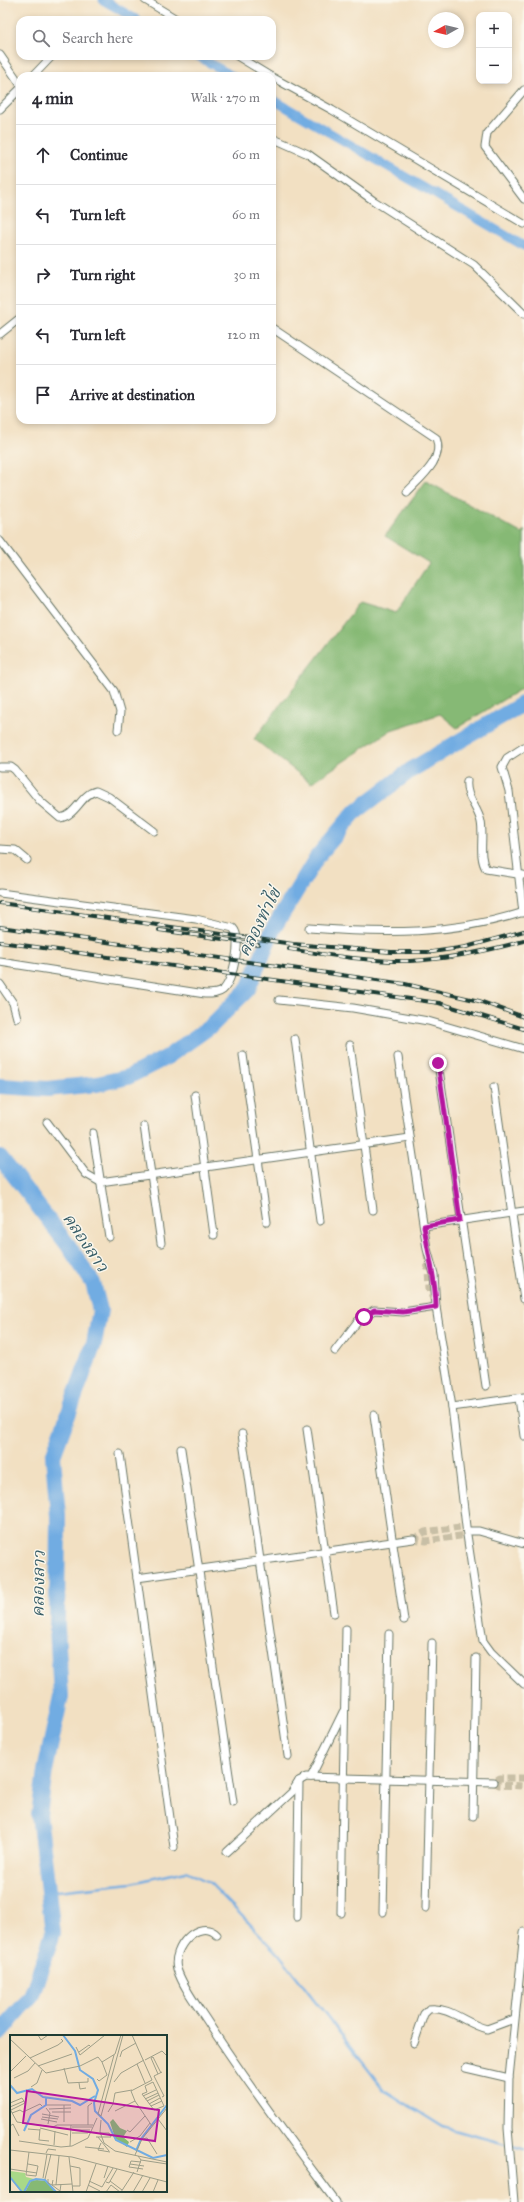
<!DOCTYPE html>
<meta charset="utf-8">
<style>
:root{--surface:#fff;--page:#f2f2f3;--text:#2b2b33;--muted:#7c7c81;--line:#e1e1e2}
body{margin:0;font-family:"IM FELL Great Primer","Noto Serif Thai",serif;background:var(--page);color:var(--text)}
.controls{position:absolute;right:12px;top:12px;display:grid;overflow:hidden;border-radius:8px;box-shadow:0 2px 6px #0003}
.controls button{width:36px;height:36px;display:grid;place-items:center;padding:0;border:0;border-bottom:1px solid var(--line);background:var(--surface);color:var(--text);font:20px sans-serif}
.compass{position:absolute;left:428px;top:12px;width:36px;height:36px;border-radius:50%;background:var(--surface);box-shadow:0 2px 6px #0003;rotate:262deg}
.stop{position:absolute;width:12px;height:12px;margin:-9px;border:3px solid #b5179e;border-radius:50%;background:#fff}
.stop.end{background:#b5179e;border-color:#fff;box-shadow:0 1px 4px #0008}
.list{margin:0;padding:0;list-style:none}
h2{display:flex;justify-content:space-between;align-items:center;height:52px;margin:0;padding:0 16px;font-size:17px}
h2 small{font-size:13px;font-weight:400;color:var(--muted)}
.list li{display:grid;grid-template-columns:26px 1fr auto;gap:12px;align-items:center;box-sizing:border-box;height:60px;padding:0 16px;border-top:1px solid var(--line)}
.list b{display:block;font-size:15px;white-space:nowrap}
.list em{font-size:13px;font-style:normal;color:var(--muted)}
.icon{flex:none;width:22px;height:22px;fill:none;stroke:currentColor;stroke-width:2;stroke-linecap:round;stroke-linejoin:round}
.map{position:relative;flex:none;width:524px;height:2202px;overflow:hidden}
.search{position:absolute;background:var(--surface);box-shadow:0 2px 6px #0003;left:16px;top:16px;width:260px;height:44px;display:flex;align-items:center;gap:10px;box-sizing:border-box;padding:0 14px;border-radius:12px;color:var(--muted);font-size:15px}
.panel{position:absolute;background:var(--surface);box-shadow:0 2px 6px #0003;left:16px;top:72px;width:260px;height:352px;border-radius:12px}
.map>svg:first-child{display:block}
</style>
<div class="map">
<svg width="524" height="2202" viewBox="0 0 524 2202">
<rect width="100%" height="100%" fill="#fbf7ec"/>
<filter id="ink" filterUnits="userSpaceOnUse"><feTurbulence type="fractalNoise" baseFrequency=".025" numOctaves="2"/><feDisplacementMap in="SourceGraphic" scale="8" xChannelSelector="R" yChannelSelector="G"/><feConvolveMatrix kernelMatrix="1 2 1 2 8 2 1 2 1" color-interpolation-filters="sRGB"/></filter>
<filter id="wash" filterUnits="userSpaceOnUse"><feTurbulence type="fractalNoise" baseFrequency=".012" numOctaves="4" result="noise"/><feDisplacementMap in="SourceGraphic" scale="16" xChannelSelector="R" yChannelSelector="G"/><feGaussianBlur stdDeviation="0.9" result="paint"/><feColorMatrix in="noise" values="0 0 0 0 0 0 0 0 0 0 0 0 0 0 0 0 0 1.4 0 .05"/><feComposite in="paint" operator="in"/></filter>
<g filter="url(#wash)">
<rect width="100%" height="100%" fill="#f2e0c2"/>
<polygon fill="#86b974" stroke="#527b54" points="426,481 521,533 524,530 524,687 457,728 440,714 391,730 311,783 254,739 360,602 396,613 429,563 385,536"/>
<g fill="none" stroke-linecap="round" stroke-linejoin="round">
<polyline stroke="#71ace2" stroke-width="2.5" points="48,1892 132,1883 186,1871 210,1883 279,1954 384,2090 443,2127 524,2149"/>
<g stroke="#71ace2" stroke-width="9">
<polyline points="103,0 137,20"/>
<polyline points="198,56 232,76"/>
<polyline points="272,99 524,246"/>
</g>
<g stroke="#71ace2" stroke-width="16">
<polyline points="0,1086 47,1089 97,1084 128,1077 167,1057 211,1026 248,989 273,929 317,857 354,813 411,770 524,703"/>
<polyline points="0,1157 68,1245 93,1283 100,1310 94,1344 53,1456 58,1516 57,1628 61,1696 45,1771 39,1815 53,1933 31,1997 0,2032"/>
</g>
</g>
</g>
<g filter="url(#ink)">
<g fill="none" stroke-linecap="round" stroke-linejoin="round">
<g stroke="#c8bfa6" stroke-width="7" stroke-dasharray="7 3.5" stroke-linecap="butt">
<polyline points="427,1253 429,1288 435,1305"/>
<polyline points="413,1539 425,1532 466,1526"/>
<polyline points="413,1539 426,1541 467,1535"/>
<polyline points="524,1778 500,1778 494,1782 499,1785 524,1786"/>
</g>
<defs>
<g id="minor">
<polyline points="145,0 178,20"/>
<polyline points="0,55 20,84"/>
<polyline points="237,56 270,76"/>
<polyline points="33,76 52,56"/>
<polyline points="272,77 332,110 524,224"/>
<polyline points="524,90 487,133 485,147 524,199"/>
<polyline points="0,109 20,89"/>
<polyline points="272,138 308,154 374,201 474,265 524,314"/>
<path d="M272 328 436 438C445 459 420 478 407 492"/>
<polyline points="0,334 20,318"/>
<polyline points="0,541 114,691 120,712 118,730"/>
<path d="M0 767H11L15 770 40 801 60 818C76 816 81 794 96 791L109 797 154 831"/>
<path d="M467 781C465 797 478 807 481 822 484 837 478 856 486 869L523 875"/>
<polyline points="0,849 15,850 27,860"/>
<path d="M0 893 196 919 233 928C243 938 233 981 223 990 218 994 212 994 205 994L0 962"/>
<polyline points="523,913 509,791 502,767 507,758 524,747"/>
<path d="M309 928C385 934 451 935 524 912"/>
<polyline points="0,984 13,1003 17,1018"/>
<polyline points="279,1000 353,1008 428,1021 524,1049"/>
<polyline points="295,1039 320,1221"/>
<polyline points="350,1045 373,1210"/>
<polyline points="243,1055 267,1222"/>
<polyline points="398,1057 427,1249 434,1274 436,1307 452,1407 467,1535 483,1641 491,1652 524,1684"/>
<polyline points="438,1063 486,1386"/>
<polyline points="494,1087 524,1299"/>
<polyline points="195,1095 214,1235"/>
<polyline points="47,1122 86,1174 100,1182 410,1138"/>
<polyline points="144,1126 161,1243"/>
<polyline points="93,1133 109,1237"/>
<polyline points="424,1226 524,1211"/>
<polyline points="335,1351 358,1321 374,1310 403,1312 436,1307"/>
<polyline points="519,1398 524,1436"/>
<polyline points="452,1407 524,1397"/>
<polyline points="374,1415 404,1620"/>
<polyline points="307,1429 334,1613"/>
<polyline points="242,1434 288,1756"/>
<polyline points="181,1449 233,1802"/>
<polyline points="120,1454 174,1847"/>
<polyline points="467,1531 479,1531 524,1544"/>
<polyline points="137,1578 413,1539"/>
<polyline points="311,1777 343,1712"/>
<polyline points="473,1816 476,1658"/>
<polyline points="227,1852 292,1792 299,1781 306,1777 494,1782"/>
<polyline points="426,1908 432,1643"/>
<polyline points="383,1912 389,1634"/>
<polyline points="341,1913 346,1629"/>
<polyline points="297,1917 299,1781"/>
<path d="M217 1935C199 1917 171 1948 177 1969 184 1990 200 2009 211 2027 250 2087 293 2144 336 2202"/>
<path d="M414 2043 424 2014 429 2009C450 2006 467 2025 487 2029L514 2019"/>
<polyline points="466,2068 509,2078"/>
<polyline points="514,2202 508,2128 509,2078 524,1932"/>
</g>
</defs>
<use href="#minor" stroke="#697666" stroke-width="9"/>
<use href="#minor" stroke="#fff" stroke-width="7"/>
<defs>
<g id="rail">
<polyline points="0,903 293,944 391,952 432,952 466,947 524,931"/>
<polyline points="0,927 405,984 479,1001 524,1017"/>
<polyline points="159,930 258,944"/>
<polyline points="0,942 439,1003 524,1029"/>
<path d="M289 949C328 955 371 962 410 961 449 959 487 951 524 941"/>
</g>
</defs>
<use href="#rail" stroke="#1f3d34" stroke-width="4"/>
<use href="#rail" stroke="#fbf7ec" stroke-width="2.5" stroke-dasharray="8" stroke-linecap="butt"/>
</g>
</g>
<g fill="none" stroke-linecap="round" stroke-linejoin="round" filter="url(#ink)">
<path stroke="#b5179e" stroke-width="5" d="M364 1317 374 1310 403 1312 436 1307C436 1279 428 1254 424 1226L460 1220 438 1063"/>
</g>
<g text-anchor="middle" stroke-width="3" stroke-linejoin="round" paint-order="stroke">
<g font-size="17" font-style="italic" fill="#385e68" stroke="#fbf7ec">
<text transform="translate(259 922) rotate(-63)" y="6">คลองท่าไข่</text>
<text transform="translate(86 1242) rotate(56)" y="6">คลองลาว</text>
<text transform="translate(38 1584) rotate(-89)" y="6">คลองลาว</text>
</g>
</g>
<g transform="translate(10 2035)">
<rect width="157" height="157" fill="#f2e0c2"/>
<path d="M0 136 15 138 16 142 28 145 21 146 15 157H11L0 143Z" fill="#a8d988"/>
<path d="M103 84 110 93 117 96 113 102 119 107 117 112 105 103 100 87ZM27 145 35 146 46 157H15L21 146Z" fill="#86b974"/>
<path fill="none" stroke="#71ace2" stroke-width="2" d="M53 0 65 16 70 35 83 44 88 55 84 68 85 76 98 89 106 105 143 123 157 120M0 50 7 58 22 54 33 62 62 66 70 70 85 61M14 96 21 80 36 70V62M126 116 131 104 157 70M0 142 12 157M14 157 20 146 26 144 35 145 46 157"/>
<path fill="none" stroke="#9e9f89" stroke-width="1" d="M28 0 31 5 38 0M122 0 142 45 121 56 125 66 142 91M0 4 36 38 70 31 88 22 92 27 105 19 111 0M66 12 70 20 95 0M69 17 79 10 81 12M104 20 88 79 91 81 113 0M110 22 112 16 126 8M20 23 48 10 53 6 51 4M135 25 152 16 157 21M127 29 135 48M28 31 62 19M54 33 58 48 78 47V43M0 37 16 21M148 39 141 23 143 22 151 38M4 43 18 36 25 28M87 44 89 46 97 40 92 27M104 47 111 38 134 25M143 47 154 71 144 75 132 59 137 57 135 51ZM69 48 70 54 76 53M21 52 27 48 32 35M133 61 146 55M152 62 154 61 144 41 152 37M135 64 148 58M137 66 149 60M0 68 12 63 15 68 1 75M139 69 150 63M37 70H61M141 71 152 66M0 72 14 66M36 73 40 78 38 89M0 74 7 87 43 92 47 90H83M39 74 61 73M105 76 125 66M42 77H61M98 77 103 69 105 58 122 55M2 78 10 75 13 77 30 69 32 71M32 79 49 82M32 82 48 84M31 84 47 87M148 84 157 96M91 85 90 97 94 108 105 116 128 121 131 125 127 137M54 87V70M78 90V71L82 68M0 91 3 89 9 101M62 92H82M30 93 58 100M18 94 30 95M30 94 29 105 39 106M62 95H80M117 95 120 97 135 81M62 98H78M86 102H101L99 98H90M88 102 99 116M132 104 137 103 147 119M9 106 51 112 62 111 78 103 87 83M120 107 130 101 140 88M91 108 88 115 100 117M44 110 45 96M60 111 61 90M75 112 94 114M0 115 62 122 157 147M36 118 38 114 46 115M125 120 132 104 157 73M128 121 157 127M59 122 63 157M131 125 157 129M131 127 121 126 119 132 133 134M18 129 28 131 26 141 16 140 19 117M120 129 134 131M60 131 70 133V151H62M0 134 27 138M33 143 37 119M94 143 98 131M35 144 41 119M38 144V148L42 150 62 149M43 145 42 150 50 156 51 149M79 146 92 152 103 133M100 146 112 155M96 147 99 148 107 134M46 150 49 121M78 150 90 156M76 157 86 129M96 157 101 150 110 157M111 157 124 137M123 157 133 140M132 157 140 143M143 157 148 145"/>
<path fill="#b5179e" fill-opacity="0.15" stroke="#b5179e" stroke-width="2" d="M17 56 149 75 145 106 13 88Z"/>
<rect width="157" height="157" fill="none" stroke="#1f3d34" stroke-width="2"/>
</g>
</svg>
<div class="controls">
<button>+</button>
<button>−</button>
</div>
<svg class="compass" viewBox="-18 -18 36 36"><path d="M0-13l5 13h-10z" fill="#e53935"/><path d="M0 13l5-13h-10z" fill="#7c7c81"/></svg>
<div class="stop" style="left:364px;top:1317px"></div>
<div class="stop end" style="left:438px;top:1063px"></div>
<div class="search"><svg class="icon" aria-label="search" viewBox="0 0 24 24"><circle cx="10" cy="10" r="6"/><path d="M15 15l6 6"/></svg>Search here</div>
<section class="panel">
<h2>4 min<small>Walk · 270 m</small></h2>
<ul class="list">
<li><svg class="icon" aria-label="ahead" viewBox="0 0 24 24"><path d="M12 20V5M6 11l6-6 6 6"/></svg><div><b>Continue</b></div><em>60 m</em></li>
<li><svg class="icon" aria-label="left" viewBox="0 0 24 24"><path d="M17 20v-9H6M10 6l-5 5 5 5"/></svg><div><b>Turn left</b></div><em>60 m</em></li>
<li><svg class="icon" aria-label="right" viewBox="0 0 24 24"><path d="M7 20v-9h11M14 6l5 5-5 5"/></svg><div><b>Turn right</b></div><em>30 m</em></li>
<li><svg class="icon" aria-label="left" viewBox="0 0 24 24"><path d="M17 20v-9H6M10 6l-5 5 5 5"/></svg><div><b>Turn left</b></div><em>120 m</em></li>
<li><svg class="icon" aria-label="arrive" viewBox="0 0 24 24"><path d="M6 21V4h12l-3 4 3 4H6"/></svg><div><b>Arrive at destination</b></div></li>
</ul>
</section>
</div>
